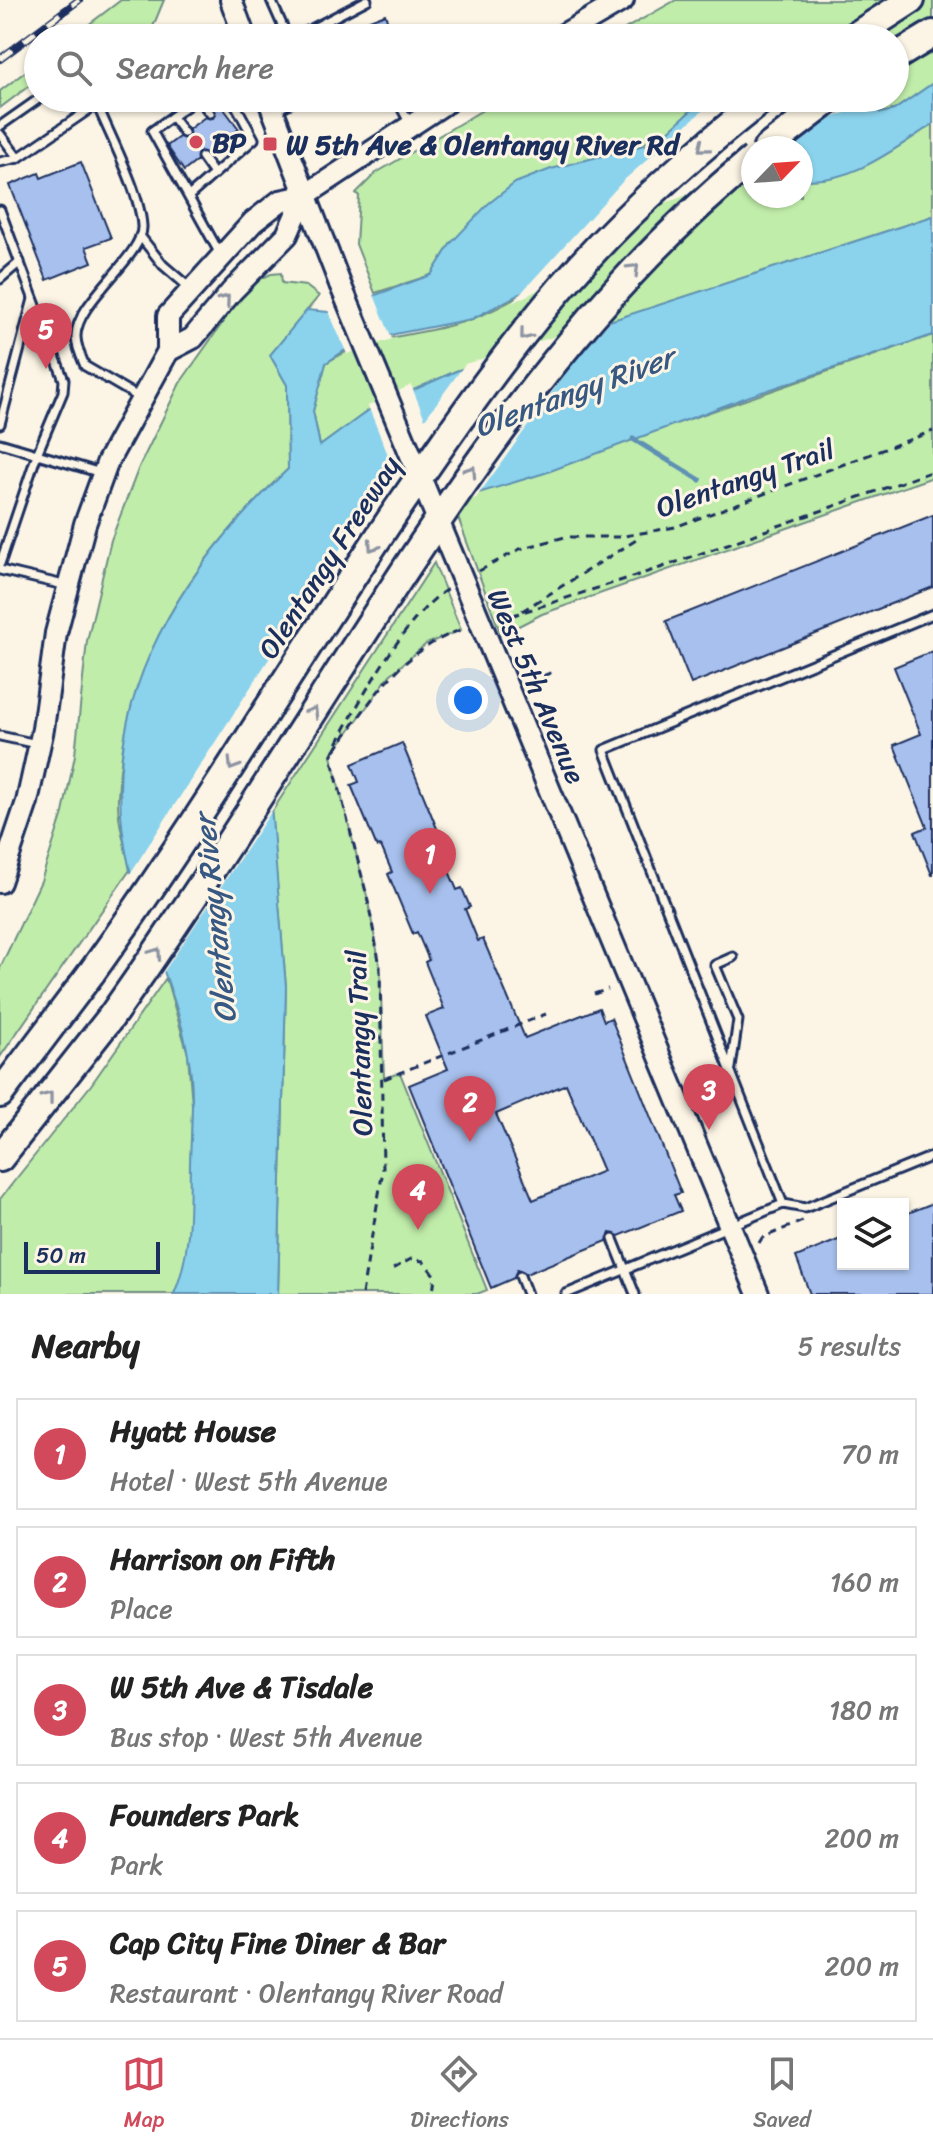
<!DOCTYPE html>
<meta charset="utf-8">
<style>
:root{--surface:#fff;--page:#f6f6f6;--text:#222;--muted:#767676;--line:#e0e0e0;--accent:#d1495b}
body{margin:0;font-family:Sriracha,sans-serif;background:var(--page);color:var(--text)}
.controls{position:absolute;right:24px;bottom:24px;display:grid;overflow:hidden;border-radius:0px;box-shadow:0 2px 6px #0004}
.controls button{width:72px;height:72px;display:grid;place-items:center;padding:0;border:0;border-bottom:2px solid var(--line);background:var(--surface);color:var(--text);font:40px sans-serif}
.compass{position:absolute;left:741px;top:136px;width:72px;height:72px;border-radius:50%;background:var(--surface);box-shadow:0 2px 6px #0004;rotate:65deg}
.scale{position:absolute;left:24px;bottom:20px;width:136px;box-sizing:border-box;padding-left:8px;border:4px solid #1b2f5e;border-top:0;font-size:22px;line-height:28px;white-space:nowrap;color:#1b2f5e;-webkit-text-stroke:6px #fcf5e5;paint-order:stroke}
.you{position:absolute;left:468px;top:700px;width:28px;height:28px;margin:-20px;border:6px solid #fff;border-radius:50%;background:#1a73e8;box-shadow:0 0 0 12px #1a73e833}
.badge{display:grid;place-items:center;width:52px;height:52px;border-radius:50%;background:var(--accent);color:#fff;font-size:26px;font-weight:700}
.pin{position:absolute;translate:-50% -66px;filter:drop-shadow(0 2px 4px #0008)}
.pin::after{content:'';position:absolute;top:42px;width:28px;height:24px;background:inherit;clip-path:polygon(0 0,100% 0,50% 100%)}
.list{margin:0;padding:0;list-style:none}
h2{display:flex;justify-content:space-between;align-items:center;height:104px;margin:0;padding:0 32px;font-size:34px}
h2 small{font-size:26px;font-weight:400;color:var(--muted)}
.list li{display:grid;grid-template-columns:52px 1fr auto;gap:24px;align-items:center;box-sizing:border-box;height:112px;margin:0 16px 16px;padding:0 16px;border:2px solid var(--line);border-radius:0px}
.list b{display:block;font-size:30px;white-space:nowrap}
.list p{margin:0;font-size:26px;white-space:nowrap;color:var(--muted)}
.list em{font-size:26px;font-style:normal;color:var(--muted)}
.icon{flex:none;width:44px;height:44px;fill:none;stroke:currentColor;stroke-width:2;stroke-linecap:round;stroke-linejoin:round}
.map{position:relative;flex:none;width:933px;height:1294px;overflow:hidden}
.search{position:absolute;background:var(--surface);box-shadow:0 2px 6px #0004;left:24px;right:24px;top:24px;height:88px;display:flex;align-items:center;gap:20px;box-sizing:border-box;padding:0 28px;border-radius:44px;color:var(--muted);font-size:30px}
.sheet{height:744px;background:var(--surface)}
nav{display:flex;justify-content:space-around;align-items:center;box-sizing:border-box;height:112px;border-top:2px solid var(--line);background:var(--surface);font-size:22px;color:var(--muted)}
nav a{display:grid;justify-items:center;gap:4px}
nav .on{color:var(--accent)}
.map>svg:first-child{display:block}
</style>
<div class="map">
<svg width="933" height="1294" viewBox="0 0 933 1294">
<rect width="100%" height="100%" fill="#fcf5e5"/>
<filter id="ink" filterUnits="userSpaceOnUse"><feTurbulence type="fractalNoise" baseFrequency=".0125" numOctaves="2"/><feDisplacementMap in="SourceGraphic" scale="16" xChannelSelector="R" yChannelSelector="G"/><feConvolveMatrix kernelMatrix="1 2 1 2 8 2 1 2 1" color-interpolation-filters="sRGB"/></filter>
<g filter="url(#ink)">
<g fill="#c1edaa" stroke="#6e8e84" stroke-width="2">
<polygon points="121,0 164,0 152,29 139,38 71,38"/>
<polygon points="676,0 933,0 933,83 894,110 881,113 861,98 895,98 895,38 609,38"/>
<polygon points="38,62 38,79 0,108 0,91"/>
<polygon points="503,98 705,98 663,136 619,152 451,243 431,275 375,293 356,244 359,196 356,193 376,173"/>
<path d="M933 124V216L456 371 369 410 320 446 313 411 326 363C371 333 423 337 472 319 542 293 593 237 658 202 682 190 726 185 753 179V196H801V179C850 184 894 149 933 124Z"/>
<path d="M281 273 282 283 306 286 319 296 270 355 287 385 288 469C192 560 123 661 118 798 117 821 126 847 130 870L0 1057V968L41 881 63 813 75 755 87 641 111 540 139 467 180 383 250 284 271 274Z"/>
<polygon points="933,335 933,477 542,614 501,635 452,501"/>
<polygon points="434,563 461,630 426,644 390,675 331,756 367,896 380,966 384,1078 400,1073 487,1290 477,1294 278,1294 286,987 271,813"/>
<polygon points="166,978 188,1054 192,1105 190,1225 186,1266 174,1294 0,1294 0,1199 91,1085"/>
</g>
<path fill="#8bd3ed" stroke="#5e91b4" stroke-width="2" d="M933 83V124C894 149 850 185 801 179V148H753L660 201 535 286 472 319 395 334 344 351 326 363 313 411 320 446 369 410 456 371 933 216V335L750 396 545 473 452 501 406 524 353 574 264 721 286 987 278 1294H174C192 1251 189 1209 190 1163 191 1127 195 1090 188 1055 177 991 145 932 130 870 90 710 176 575 288 469L287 385 270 355 307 310 329 312 431 275 451 243 488 204 515 183 551 169 648 144 663 136 705 98H861L881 113 894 110Z"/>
<g fill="#fcf5e5">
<polygon points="717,98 867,98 872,101 830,119 793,148 753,148 753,181 749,184 693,193 662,204 538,290 512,303 623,181"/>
<polygon points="372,290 392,339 347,354 327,308"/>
<polygon points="612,319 576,359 476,498 454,505 408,527 357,577 268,722 275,806 161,976 128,877 393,467 368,406 411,385 425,419 465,364"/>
</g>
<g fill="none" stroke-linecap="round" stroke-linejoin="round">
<polyline stroke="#5e91b4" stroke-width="5" points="633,439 700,480"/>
</g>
<g fill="#a8c0ed" stroke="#1b2f5e" stroke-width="2" fill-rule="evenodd">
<polygon points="385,14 394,38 326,38 326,37"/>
<polygon points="221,105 239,129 232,134 224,132 222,142 207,153 198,152 197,161 184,171 167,146 179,137 188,138 189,129 205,117 213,118 215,109"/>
<polygon points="81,162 111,238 86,247 92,262 47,280 10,185 39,173 41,178"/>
<polygon points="933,515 933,587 691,684 666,621"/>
<polygon points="933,651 933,875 932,875 915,832 927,827 894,745 921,734 894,667"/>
<path d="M402 743 447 853 442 855 457 890 462 888 470 907 465 909 478 941 483 939 525 1038 599 1008 604 1021 611 1018 681 1193 674 1195 681 1211 619 1236 610 1233 607 1241 526 1274 517 1270 514 1278 491 1288 409 1085 448 1069 426 1016 444 1009 425 962 429 960 417 932 413 934 388 874 392 872 381 846 377 847 351 785 359 782 352 764ZM566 1084 603 1171 533 1200 496 1114Z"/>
<polygon points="933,1203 933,1294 810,1294 796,1257 843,1238 843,1264 903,1264 903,1215"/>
</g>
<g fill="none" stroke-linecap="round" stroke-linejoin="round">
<defs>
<g id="lane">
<polyline points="271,0 287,36 297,38"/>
<polyline points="296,37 367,0"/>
<polyline points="396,98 409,122"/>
<polyline points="236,105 247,98"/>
<polyline points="277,110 299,98"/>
<polyline points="210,113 198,98 152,131 220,254"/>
<polyline points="172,117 184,133"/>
<polyline points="0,126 40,98"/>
<polyline points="0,134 18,158"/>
<polyline points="227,138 238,152"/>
<polyline points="202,157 214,174"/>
<path d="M0 162 18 158 97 104C110 136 140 192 142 226 144 256 75 302 76 337 76 346 81 357 85 366L140 398"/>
<polyline points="189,196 254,139 232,98"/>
<polyline points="0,210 64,380 63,392 37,454 0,443"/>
<polyline points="140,236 163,265 191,289"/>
<polyline points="0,279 20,262"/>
<polyline points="0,424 33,299"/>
<polyline points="0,564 37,454 101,473"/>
<polyline points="0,570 68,586"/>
<polyline points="0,736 37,744"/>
<polyline points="731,1068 738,1020 715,965 733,957"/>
<polyline points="783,1204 805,1208 933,1156"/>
<polyline points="613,1239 635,1294"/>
<polyline points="520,1276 527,1294"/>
<polyline points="566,1294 783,1204 604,750 933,614"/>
</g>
<g id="secondary">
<polyline points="231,0 245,38"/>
<polyline points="558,38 623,0"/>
<polyline points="268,98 340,284"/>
<polyline points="168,351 193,338 232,291 287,235 304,196"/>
<polyline points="474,607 758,1294"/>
<polyline points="0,882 27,802 43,729 56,633 85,524 108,461 168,351 168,316 253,222 280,201 304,196 453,98"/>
</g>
<g id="highway">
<polyline points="852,38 911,0"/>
<polyline points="895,57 933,34"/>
<polyline points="767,148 832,98"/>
<polyline points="0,1094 92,972"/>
<polyline points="0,1158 111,1017"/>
</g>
</defs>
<use href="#lane" stroke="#1b2f5e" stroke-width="13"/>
<use href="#secondary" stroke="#1b2f5e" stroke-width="26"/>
<use href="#highway" stroke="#1b2f5e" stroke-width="32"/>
<g stroke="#1b2f5e" stroke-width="3" stroke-dasharray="8 6" stroke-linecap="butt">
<polyline points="479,571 520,549 565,537 619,537 675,527 933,431"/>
<polyline points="522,611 641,537"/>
<polyline points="498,620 660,568 933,471"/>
<polyline points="530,681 555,671"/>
<path d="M335 750C373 698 400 651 463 629"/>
<polyline points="594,994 608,989"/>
<polyline points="384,1079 546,1014"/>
<polyline points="759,1243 762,1238 805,1220"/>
<polyline points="393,1269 411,1259 423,1261 435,1276 433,1294"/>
<path d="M362 1294 383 1170 380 966 367 896 331 756C351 714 408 611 448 589"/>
</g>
<use href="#lane" stroke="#fcf5e5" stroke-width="7"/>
<use href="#secondary" stroke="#fcf5e5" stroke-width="20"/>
<use href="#highway" stroke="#fcf5e5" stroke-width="26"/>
<defs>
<polyline id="rail" points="0,59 79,0"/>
</defs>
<use href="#rail" stroke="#1b2f5e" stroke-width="8"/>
<use href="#rail" stroke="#fcf5e5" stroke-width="5" stroke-dasharray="15" stroke-linecap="butt"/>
<defs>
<polyline id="secondary-bridge" points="340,284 474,607"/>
<g id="highway-bridge">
<path d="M92 972C198 825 291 668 392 517 451 431 511 343 581 265 636 204 699 149 764 98"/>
<path d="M111 1017C187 910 257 800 328 689 450 498 575 304 753 159"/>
</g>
</defs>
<use href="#secondary-bridge" stroke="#1b2f5e" stroke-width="26" stroke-linecap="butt"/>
<use href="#highway-bridge" stroke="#1b2f5e" stroke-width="32" stroke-linecap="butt"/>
<use href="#secondary-bridge" stroke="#fcf5e5" stroke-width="20"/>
<use href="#highway-bridge" stroke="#fcf5e5" stroke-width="26"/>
</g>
<defs><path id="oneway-chevron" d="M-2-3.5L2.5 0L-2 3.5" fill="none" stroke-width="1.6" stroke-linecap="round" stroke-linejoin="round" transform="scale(2)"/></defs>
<g stroke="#8c92a2">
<use href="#oneway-chevron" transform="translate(703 147) rotate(140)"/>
<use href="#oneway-chevron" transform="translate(634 269) rotate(-45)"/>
<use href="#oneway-chevron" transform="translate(225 300) rotate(-50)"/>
<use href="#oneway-chevron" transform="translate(525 335) rotate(129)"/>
<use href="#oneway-chevron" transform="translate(471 471) rotate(-56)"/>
<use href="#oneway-chevron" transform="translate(373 546) rotate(124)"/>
<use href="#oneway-chevron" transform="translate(313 712) rotate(-58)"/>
<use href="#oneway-chevron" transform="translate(233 765) rotate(122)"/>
<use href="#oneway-chevron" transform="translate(156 953) rotate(-55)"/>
<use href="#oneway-chevron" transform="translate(48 1097) rotate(-52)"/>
</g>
</g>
<g fill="#d1495b" stroke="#fcf5e5" stroke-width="3">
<circle cx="196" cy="142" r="8"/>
<rect x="262" y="136" width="16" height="16" rx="4"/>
</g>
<g text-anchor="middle" stroke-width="6" stroke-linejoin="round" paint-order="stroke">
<g font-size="28" font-weight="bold" fill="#1b2f5e" stroke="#fcf5e5" text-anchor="start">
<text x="212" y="152">BP</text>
<text x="286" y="154">W 5th Ave &amp; Olentangy River Rd</text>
</g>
<g font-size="28" fill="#1b2f5e" stroke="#fcf5e5">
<text transform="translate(745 478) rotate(-19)" y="10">Olentangy Trail</text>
<text transform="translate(329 557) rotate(-57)" y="10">Olentangy Freeway</text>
<text transform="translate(537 686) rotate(67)" y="10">West 5th Avenue</text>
<text transform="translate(359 1043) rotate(-92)" y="10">Olentangy Trail</text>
</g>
<g font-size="30" font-style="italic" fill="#375882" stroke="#fcf5e5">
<text transform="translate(574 392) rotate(-20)" y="10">Olentangy River</text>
<text transform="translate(215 919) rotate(-96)" y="10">Olentangy River</text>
</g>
</g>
</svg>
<div class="controls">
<button><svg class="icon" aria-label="layers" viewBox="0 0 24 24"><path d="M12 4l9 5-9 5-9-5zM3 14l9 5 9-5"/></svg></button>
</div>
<svg class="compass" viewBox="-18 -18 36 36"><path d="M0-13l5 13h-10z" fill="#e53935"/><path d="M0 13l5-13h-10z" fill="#767676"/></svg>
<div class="scale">50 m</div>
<div class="you"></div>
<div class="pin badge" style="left:430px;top:894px">1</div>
<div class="pin badge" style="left:470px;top:1142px">2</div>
<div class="pin badge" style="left:709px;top:1130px">3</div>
<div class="pin badge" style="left:418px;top:1230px">4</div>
<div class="pin badge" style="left:46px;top:369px">5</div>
<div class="search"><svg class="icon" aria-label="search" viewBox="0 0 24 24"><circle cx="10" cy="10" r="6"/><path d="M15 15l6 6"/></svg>Search here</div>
</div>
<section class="sheet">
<h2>Nearby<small>5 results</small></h2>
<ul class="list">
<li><span class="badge">1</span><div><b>Hyatt House</b><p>Hotel · West 5th Avenue</p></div><em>70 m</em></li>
<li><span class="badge">2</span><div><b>Harrison on Fifth</b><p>Place</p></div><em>160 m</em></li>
<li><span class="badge">3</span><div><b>W 5th Ave &amp; Tisdale</b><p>Bus stop · West 5th Avenue</p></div><em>180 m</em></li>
<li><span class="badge">4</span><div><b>Founders Park</b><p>Park</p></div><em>200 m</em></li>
<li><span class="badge">5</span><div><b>Cap City Fine Diner &amp; Bar</b><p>Restaurant · Olentangy River Road</p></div><em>200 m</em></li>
</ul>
</section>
<nav>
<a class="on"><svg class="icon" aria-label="map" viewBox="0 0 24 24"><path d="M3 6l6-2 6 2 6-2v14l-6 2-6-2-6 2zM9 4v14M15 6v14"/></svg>Map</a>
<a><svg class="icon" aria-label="directions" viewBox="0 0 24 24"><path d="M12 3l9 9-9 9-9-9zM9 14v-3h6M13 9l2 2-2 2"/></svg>Directions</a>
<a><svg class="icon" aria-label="saved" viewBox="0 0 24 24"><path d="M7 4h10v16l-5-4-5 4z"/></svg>Saved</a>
</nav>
